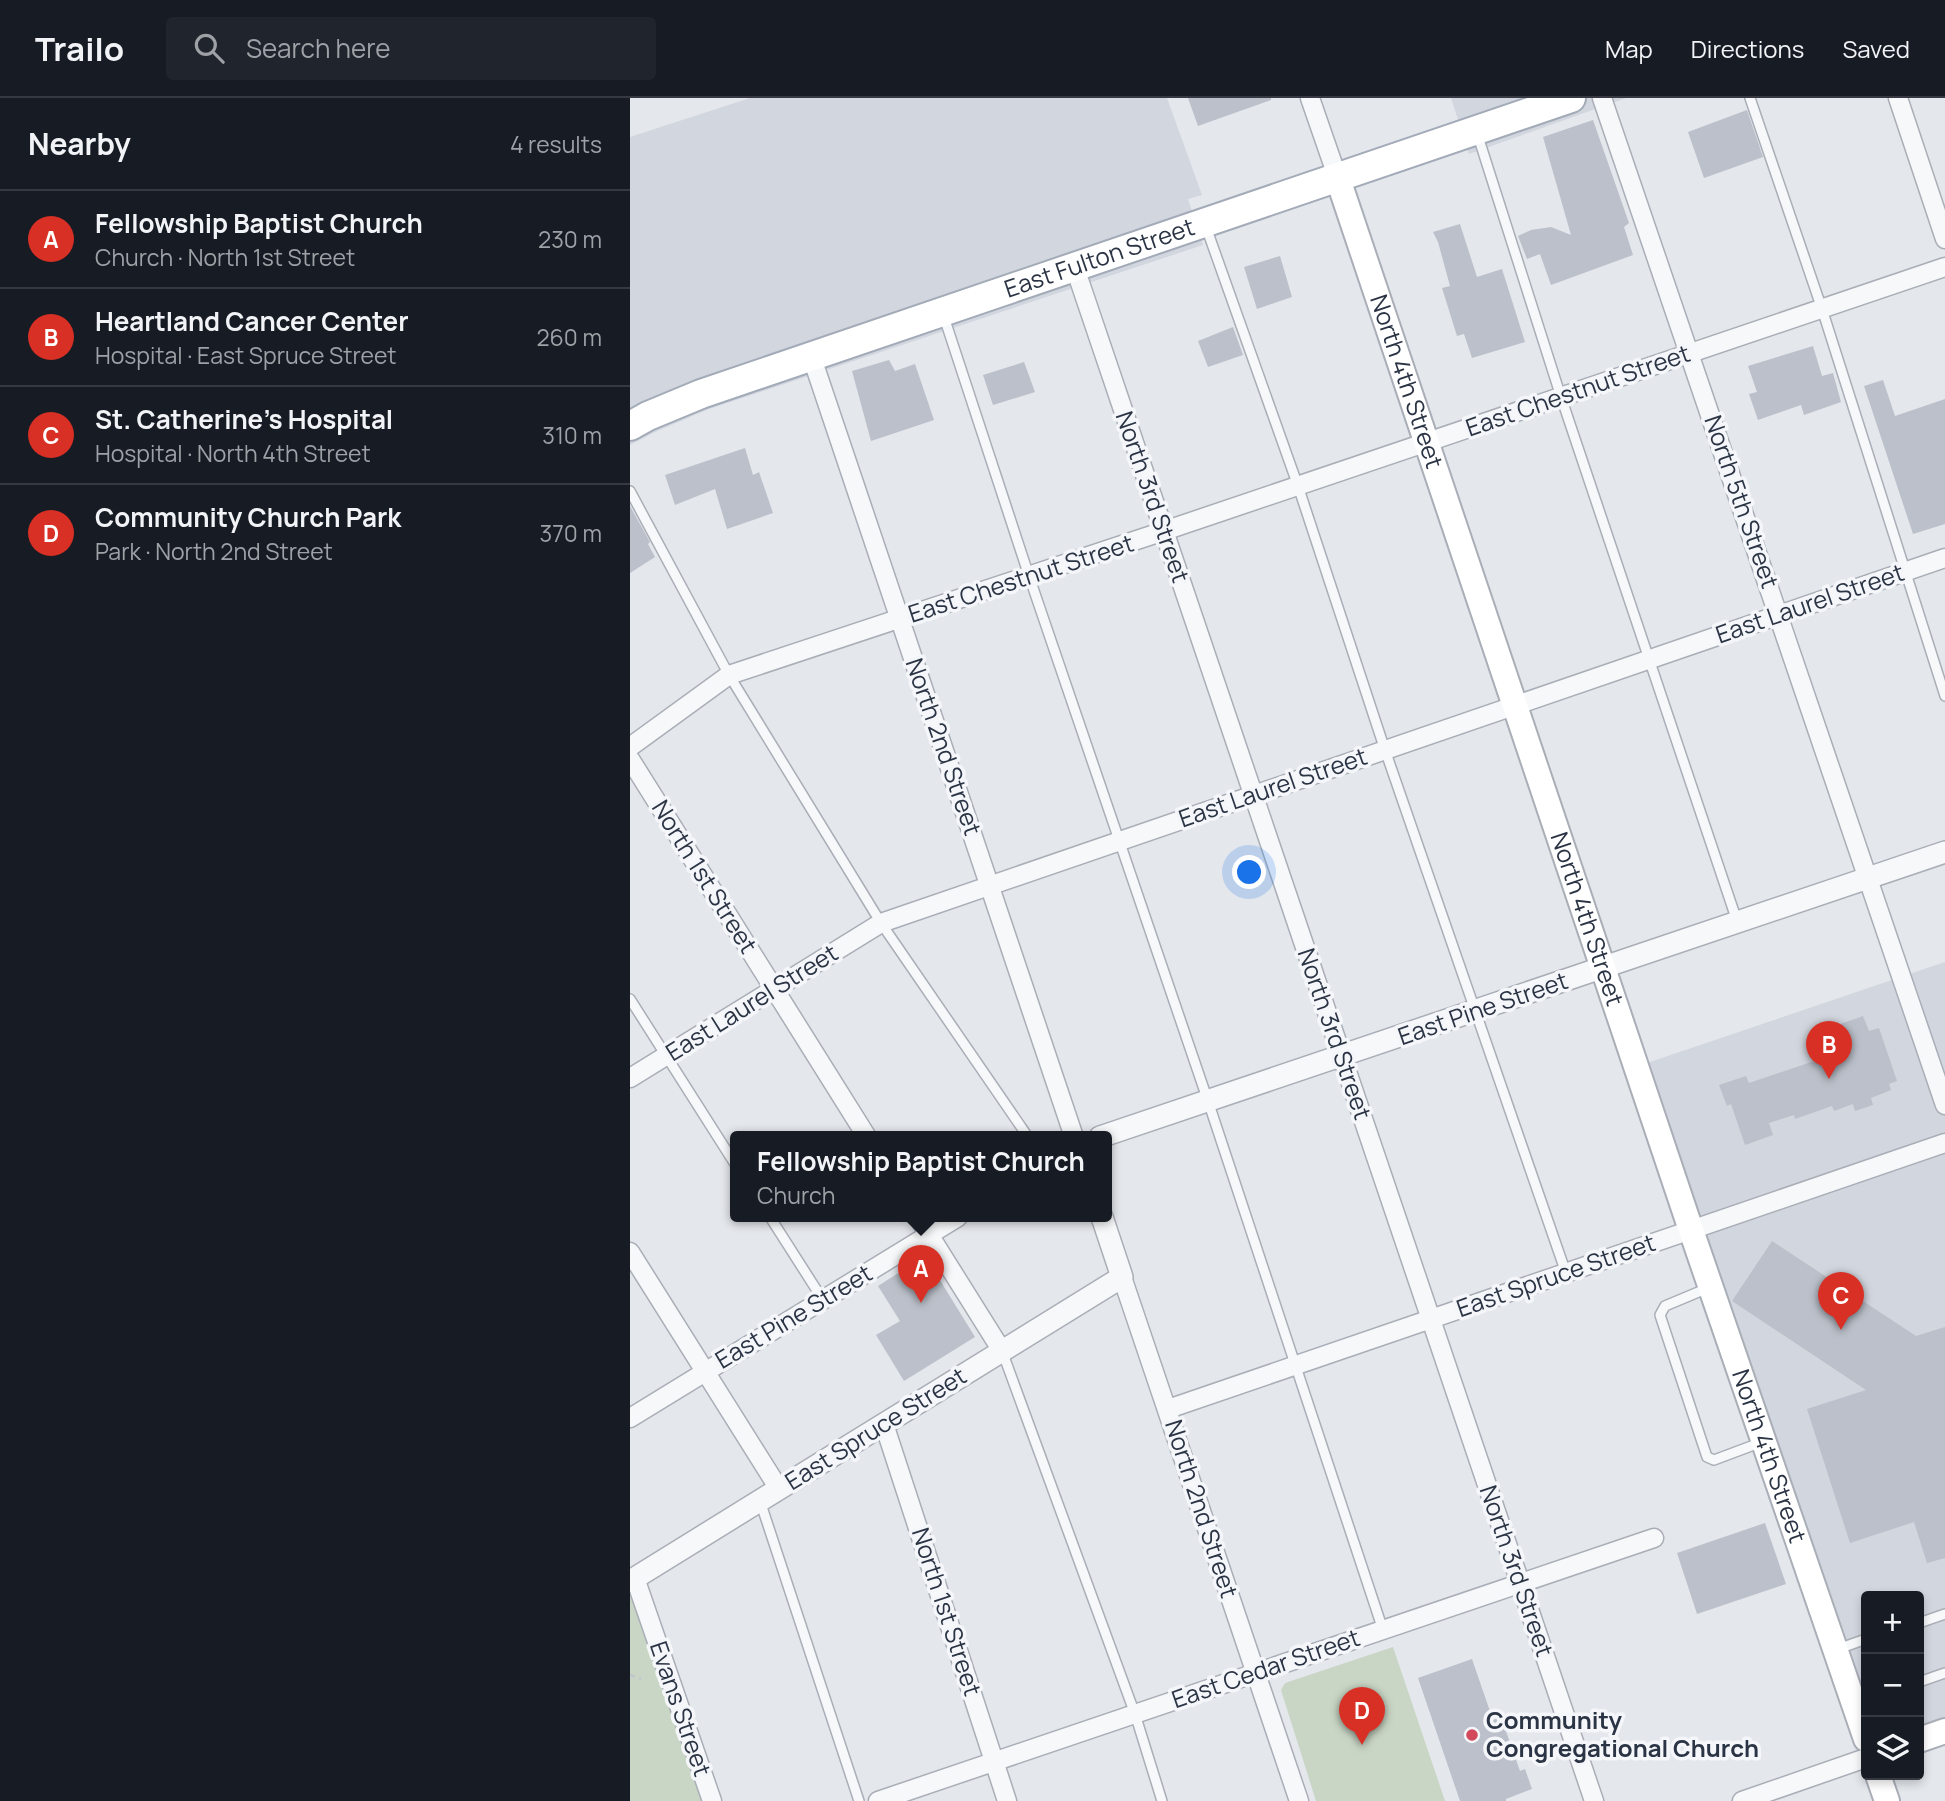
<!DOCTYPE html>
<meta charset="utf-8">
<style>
:root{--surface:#171b24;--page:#20242c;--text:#f1f3f6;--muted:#9ea1a6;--line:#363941;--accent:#d93025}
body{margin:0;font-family:Manrope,sans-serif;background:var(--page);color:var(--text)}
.controls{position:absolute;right:21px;bottom:21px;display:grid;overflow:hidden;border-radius:7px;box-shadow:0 4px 10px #0003}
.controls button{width:63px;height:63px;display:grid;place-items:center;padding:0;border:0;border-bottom:2px solid var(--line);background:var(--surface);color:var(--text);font:35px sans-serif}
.you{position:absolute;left:620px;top:775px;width:24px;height:24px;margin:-18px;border:5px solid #fff;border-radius:50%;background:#1a73e8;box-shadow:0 0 0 10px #1a73e833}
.badge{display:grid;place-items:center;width:46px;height:46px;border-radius:50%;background:var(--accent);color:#fff;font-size:23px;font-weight:700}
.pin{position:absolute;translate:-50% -58px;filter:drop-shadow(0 2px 4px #0008)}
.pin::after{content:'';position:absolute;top:37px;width:24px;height:21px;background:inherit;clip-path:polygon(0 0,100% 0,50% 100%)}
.popup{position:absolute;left:100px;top:1033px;width:382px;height:91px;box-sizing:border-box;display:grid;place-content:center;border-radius:7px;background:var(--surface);filter:drop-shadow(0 2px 5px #0005);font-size:23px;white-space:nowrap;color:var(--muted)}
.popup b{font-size:26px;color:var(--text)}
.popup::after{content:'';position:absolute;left:50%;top:100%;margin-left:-14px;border:14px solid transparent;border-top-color:var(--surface)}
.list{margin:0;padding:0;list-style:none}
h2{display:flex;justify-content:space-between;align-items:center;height:91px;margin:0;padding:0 28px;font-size:30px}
h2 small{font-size:23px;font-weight:400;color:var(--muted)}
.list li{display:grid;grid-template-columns:46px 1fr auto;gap:21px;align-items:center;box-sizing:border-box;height:98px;padding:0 28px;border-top:2px solid var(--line)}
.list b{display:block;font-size:26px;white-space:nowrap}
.list p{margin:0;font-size:23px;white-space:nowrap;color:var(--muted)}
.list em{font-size:23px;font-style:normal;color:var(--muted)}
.icon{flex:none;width:38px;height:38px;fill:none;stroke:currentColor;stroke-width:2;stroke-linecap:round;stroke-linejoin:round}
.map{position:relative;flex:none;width:1315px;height:1703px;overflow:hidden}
header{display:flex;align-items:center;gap:42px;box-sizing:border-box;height:98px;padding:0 35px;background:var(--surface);border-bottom:2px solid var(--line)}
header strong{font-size:33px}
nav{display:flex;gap:38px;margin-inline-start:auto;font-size:24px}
.search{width:490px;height:63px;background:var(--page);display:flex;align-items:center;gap:18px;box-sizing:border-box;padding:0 24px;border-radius:7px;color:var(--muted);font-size:26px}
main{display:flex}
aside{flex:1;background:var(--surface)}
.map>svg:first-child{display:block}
</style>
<header>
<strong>Trailo</strong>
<div class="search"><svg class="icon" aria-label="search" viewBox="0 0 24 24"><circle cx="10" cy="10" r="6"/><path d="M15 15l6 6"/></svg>Search here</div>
<nav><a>Map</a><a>Directions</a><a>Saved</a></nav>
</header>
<main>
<aside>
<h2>Nearby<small>4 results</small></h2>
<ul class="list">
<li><span class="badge">A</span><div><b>Fellowship Baptist Church</b><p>Church · North 1st Street</p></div><em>230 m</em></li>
<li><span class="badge">B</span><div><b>Heartland Cancer Center</b><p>Hospital · East Spruce Street</p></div><em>260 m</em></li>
<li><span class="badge">C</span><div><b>St. Catherine's Hospital</b><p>Hospital · North 4th Street</p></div><em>310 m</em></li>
<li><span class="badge">D</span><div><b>Community Church Park</b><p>Park · North 2nd Street</p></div><em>370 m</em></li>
</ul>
</aside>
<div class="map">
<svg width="1315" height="1703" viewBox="0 0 1315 1703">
<rect width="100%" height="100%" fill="#e4e7ec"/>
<g fill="#d2d6de">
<polygon points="120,0 537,0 572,97 558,101 573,147 79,311 25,334 0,347 0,39"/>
<polygon points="821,0 996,0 839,56"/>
<polygon points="1315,864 1315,1619 1289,1628 1289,1498 1236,1498 1236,1615 1017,965"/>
</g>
<g fill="#c9d6c5">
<polygon points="0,1497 72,1703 0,1703"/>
<polygon points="763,1549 815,1703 686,1703 651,1592 655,1585"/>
</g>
<g fill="#bbc0ca">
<polygon points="558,0 641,0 641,2 568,28"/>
<polygon points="1117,12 1133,59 1074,80 1058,34"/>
<polygon points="963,22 999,125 994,129 1003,157 921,187 910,156 897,161 888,138 901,132 921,129 941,137 913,39"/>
<polygon points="830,126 847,179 872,171 895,244 842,260 834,236 827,238 812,190 820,188 808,144 803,134"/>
<polygon points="650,158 662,199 627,211 614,169"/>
<polygon points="603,229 613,257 578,269 568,243"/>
<polygon points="1183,248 1192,278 1203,275 1211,304 1174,317 1171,307 1128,322 1119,296 1127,294 1118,268"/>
<polygon points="259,262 265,273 285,266 304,322 241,343 222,273"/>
<polygon points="394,264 405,294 363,307 353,277"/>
<polygon points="1253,282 1265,318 1315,301 1315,426 1283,436 1234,288"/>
<polygon points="115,350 123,377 129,374 143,415 97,431 85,391 45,407 35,377"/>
<polygon points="0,408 20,444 18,446 25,459 0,475"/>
<polygon points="1233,918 1239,933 1249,930 1267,983 1259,986 1261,992 1241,1000 1243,1007 1225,1013 1223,1006 1204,1013 1202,1008 1165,1021 1164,1017 1139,1025 1143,1037 1115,1047 1101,1006 1097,1008 1089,987 1116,978 1119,985 1193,960 1189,950 1198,947 1193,932"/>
<polygon points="1142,1143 1286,1238 1315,1229 1315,1460 1297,1465 1284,1424 1220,1445 1177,1311 1236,1292 1102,1203"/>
<polygon points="295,1158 345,1239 274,1283 246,1237 270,1223 248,1188"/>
<polygon points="1135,1425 1156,1486 1067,1516 1047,1455"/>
<polygon points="842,1561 863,1622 871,1619 890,1673 895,1671 902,1691 876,1701 876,1703 830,1703 788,1580"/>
</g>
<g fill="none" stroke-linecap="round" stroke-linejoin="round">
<defs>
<g id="service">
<polyline points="1120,0 1192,211 1315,598"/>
<polyline points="847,35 931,299 1107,823"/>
<polyline points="576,129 668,388 755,652 936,1175"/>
<polyline points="314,219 399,478 578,1003 753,1532"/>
<polyline points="0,393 99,577 251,825 398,1039"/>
<polyline points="0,901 105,1066"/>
<polyline points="140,1119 193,1202"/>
<polyline points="1078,1190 1035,1208 1030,1217 1077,1359 1084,1362 1132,1344"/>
<polyline points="372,1253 505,1616 532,1703"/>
<polyline points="130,1403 229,1703"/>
<polyline points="1289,1525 1315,1516"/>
<polyline points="1208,1551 1236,1541"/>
<polyline points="1289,1584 1315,1575"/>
</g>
<g id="minor">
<polyline points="680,0 707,78"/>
<polyline points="972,0 1315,1007"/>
<polyline points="1268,0 1315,141"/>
<polyline points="445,170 964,1703"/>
<polyline points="182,260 444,1039"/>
<polyline points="0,649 99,577 534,433 1315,169"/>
<polyline points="0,661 237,1039"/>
<polyline points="0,980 251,825 1315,460"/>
<polyline points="288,1119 372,1253"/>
<polyline points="0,1154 149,1391"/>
<polyline points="492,1179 669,1703"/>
<polyline points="538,1311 1315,1045"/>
<polyline points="0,1320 328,1119"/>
<polyline points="254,1326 377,1703"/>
<polyline points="5,1480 82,1703"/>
<polyline points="248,1703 1024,1440"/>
<polyline points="1112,1703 1236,1660"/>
</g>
<g id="tertiary">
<polyline points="470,1039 1315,754"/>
<polyline points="0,1483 492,1179 472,1119"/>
</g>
<g id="secondary">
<path id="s1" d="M707 78 1061 1132 1236 1641"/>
<polyline points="1289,1642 1315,1633"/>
<polyline points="1248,1677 1257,1703"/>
</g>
<g id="primary">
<path id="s2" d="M0 328 18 318 71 296 941 0"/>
</g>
</defs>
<use href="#service" stroke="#a9aeb7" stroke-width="12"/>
<use href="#minor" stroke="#a9aeb7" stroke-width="21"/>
<use href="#tertiary" stroke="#a9aeb7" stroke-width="24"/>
<use href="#secondary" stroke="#a9aeb7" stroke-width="28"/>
<use href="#primary" stroke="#a3abb8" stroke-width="32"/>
<polyline stroke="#c2c5cb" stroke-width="2.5" stroke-dasharray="5 5" stroke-linecap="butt" points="0,1577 11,1581"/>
<use href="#service" stroke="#f7f8fa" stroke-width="9"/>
<use href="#minor" stroke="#f7f8fa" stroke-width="18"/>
<use href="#tertiary" stroke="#f7f8fa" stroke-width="21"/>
<use href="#secondary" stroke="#fff" stroke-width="24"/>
<use href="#primary" stroke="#fff" stroke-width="28"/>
</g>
<circle fill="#d1495b" stroke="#f4f6f9" stroke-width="2.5" cx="842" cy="1637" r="7"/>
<g text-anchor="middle" stroke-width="7" stroke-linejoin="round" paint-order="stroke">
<g font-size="24" fill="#2b3445" stroke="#f4f6f9">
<text dy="8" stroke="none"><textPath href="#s2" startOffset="499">East Fulton Street</textPath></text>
<text dy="8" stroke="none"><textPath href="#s1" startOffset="217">North 4th Street</textPath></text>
<text transform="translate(948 293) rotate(-19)" y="8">East Chestnut Street</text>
<text transform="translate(522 399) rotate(71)" y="8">North 3rd Street</text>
<text transform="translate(1111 404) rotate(71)" y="8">North 5th Street</text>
<text transform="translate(391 481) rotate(-18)" y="8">East Chestnut Street</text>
<text transform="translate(1180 506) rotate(-19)" y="8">East Laurel Street</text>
<text transform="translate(313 649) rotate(71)" y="8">North 2nd Street</text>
<text transform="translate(643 690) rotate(-19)" y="8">East Laurel Street</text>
<text transform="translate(74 779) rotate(58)" y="8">North 1st Street</text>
<text dy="8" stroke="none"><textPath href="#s1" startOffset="784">North 4th Street</textPath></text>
<text transform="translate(122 905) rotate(-32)" y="8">East Laurel Street</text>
<text transform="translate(853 911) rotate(-19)" y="8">East Pine Street</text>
<text transform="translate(704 936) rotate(71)" y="8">North 3rd Street</text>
<text transform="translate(926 1178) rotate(-19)" y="8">East Spruce Street</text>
<text transform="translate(164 1219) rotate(-31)" y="8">East Pine Street</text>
<text transform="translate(246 1331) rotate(-32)" y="8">East Spruce Street</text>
<text dy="8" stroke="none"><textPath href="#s1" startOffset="1351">North 4th Street</textPath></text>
<text transform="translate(571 1411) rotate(72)" y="8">North 2nd Street</text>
<text transform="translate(886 1473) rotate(71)" y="8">North 3rd Street</text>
<text transform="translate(316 1514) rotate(72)" y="8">North 1st Street</text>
<text transform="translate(636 1571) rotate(-19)" y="8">East Cedar Street</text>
<text transform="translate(50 1611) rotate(71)" y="8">Evans Street</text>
</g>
<g font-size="24" font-weight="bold" fill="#2b3445" stroke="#f4f6f9" text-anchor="start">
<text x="856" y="1631">Community<tspan x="856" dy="28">Congregational Church</tspan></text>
</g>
</g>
</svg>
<div class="controls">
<button>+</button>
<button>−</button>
<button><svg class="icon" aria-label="layers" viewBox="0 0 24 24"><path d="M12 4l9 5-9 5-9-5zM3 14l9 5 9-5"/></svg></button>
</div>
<div class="you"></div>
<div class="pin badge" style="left:291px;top:1205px">A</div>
<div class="popup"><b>Fellowship Baptist Church</b>Church</div>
<div class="pin badge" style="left:1199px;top:981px">B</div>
<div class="pin badge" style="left:1211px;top:1232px">C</div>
<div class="pin badge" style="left:732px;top:1647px">D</div>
</div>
</main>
